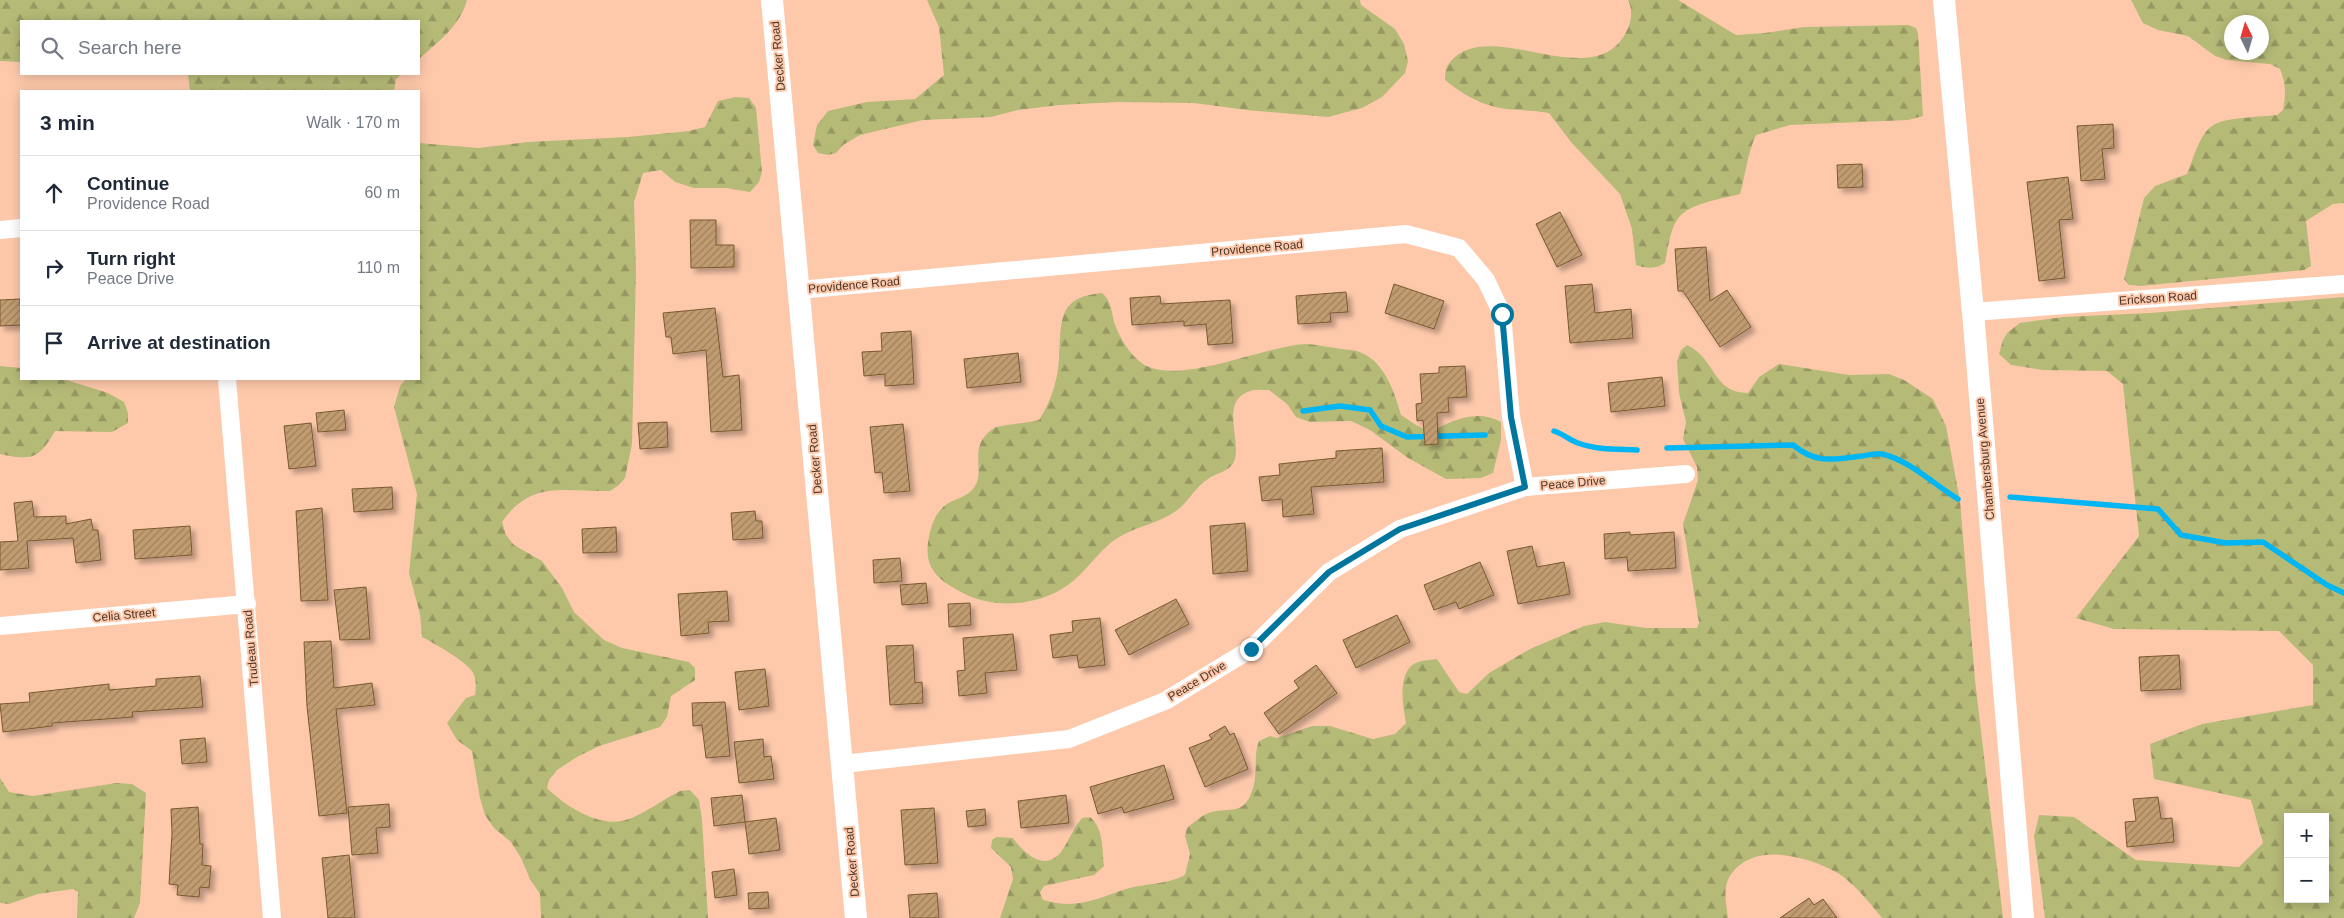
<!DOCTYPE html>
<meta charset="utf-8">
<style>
:root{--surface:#fff;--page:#f2f2f3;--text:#1f2937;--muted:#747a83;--line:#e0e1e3}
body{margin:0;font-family:Arial,sans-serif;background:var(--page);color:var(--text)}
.controls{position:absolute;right:15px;bottom:15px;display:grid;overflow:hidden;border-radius:0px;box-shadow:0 2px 12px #0003}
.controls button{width:45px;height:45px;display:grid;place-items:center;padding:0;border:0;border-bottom:1px solid var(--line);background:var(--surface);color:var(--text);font:25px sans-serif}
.compass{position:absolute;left:2224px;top:15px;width:45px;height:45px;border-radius:50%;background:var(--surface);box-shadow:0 2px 12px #0003;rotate:355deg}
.stop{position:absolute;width:15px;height:15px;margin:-11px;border:4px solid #00769f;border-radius:50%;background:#fff}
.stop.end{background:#00769f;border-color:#fff;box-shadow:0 1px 5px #0008}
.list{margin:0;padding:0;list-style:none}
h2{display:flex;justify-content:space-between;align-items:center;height:65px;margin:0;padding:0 20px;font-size:21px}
h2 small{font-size:16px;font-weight:400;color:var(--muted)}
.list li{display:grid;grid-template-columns:32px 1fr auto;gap:15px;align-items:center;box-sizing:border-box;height:75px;padding:0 20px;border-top:1px solid var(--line)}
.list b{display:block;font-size:19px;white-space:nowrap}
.list p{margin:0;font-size:16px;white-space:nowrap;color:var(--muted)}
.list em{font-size:16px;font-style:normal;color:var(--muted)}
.icon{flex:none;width:28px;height:28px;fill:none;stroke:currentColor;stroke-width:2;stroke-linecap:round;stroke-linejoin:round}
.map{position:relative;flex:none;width:2344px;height:918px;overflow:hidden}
.search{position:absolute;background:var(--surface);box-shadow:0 2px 12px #0003;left:20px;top:20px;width:400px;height:55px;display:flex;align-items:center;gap:12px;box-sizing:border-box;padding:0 18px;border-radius:0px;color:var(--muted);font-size:19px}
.panel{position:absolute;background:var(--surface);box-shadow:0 2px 12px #0003;left:20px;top:90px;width:400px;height:290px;border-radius:0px}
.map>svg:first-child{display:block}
</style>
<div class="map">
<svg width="2344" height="918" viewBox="0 0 2344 918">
<defs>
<pattern id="forest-firs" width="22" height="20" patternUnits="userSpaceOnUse" patternTransform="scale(1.25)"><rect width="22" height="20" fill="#b6ba77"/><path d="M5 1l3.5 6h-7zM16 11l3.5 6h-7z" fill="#969862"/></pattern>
<pattern id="building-hatch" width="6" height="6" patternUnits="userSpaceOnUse" patternTransform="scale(1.25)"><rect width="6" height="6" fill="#c19c71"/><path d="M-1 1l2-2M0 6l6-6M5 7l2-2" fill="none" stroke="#9f805d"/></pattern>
<filter id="shadow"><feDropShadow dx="4.5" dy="4.5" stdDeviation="2.5" flood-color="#0004"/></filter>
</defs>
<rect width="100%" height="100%" fill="#fec9ab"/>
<g fill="url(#forest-firs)" fill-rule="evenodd">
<path d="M0 0H467C460 26 438 42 419 59V21H21L20 62 0 61Z"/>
<polygon points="927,0 1360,0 1361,5 1395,29 1404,44 1408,61 1405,73 1382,97 1362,108 1328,117 1247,110 1194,103 1117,102 1060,105 1018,110 991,117 923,120 860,135 843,145 836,153 828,155 818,153 813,145 817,125 828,111 867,102 915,99 944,75 939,27"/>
<path d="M1628 0H1678L1736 35 1765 33 1804 27 1908 25 1916 28 1918 33 1923 116 1908 120 1790 125 1756 135C1747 154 1746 174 1740 194 1722 199 1695 202 1681 215 1670 226 1668 248 1665 263 1655 269 1647 269 1636 265L1632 229 1620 194 1571 142 1549 113C1539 111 1531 111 1522 110 1491 110 1468 99 1445 80 1445 69 1447 64 1455 57 1496 21 1590 91 1624 36 1631 24 1634 13 1628 0Z"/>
<path d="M2131 0H2344V203L2333 204 2306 221 2311 266 2304 270 2141 286 2129 285 2124 279 2144 198 2155 186 2187 174C2193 160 2199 135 2212 126 2224 117 2261 117 2277 115L2283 110C2286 95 2286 83 2280 69L2270 64 2227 60 2215 56 2188 36 2158 30 2143 23ZM2232 22H2262V52H2232Z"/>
<polygon points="188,74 402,74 396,79 394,91 190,91"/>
<path d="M736 97 749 98 756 108 762 172 759 182 750 192 726 188H694L675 182 661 170 643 173 634 202 636 270 632 444 625 478 619 485 610 491C564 492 532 479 502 522L506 535 514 545 542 561 562 588 574 612 604 640 622 648 689 662 695 668V680L671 696 667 717 660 727 599 746 577 757 557 770 549 780 547 788C565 806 599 828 626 820 644 814 662 800 680 791L690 790 699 800 702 820 708 918H541L540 894 530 879 521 858 511 842 494 828 485 815 480 798 472 751 457 740 447 723 466 698 475 695C476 687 477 678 472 671 465 661 434 643 422 637L420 614 409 573 417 494 394 407 400 386 406 379H419V143L479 148 527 142 628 137 689 131 705 127 718 101Z"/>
<path d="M1102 293C1113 302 1111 315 1116 327 1122 342 1134 361 1149 367 1187 382 1262 347 1305 344 1315 344 1326 347 1336 348 1344 350 1354 349 1362 353 1385 363 1395 393 1401 415 1408 419 1417 427 1425 429 1435 431 1443 425 1451 422 1468 415 1485 413 1501 422V440L1493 473 1481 478 1446 479 1408 458 1370 430 1351 421 1310 422 1296 417 1287 404 1269 390C1263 390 1255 389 1250 391 1216 402 1247 449 1231 466 1226 472 1214 474 1208 479 1195 487 1188 503 1176 511 1160 523 1138 526 1121 536 1099 548 1086 574 1065 587 1038 605 997 609 967 595 937 580 921 568 930 532 933 521 937 511 947 504 956 498 965 498 973 489 988 471 965 447 994 428 1000 425 1028 423 1039 420 1051 402 1058 380 1059 358 1062 322 1056 297 1102 293Z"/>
<path d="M2344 297V918H2045L2034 836 2039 815 2074 817 2136 860 2239 867 2263 843 2251 800 2154 779 2150 744 2202 724 2313 705V665L2279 631 2114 629 2076 618 2139 536 2123 384 2107 371 2043 370 2011 365 1999 354 2003 340 2008 332 2020 323 2063 317 2150 313ZM2288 817H2325V899H2288Z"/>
<path d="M1687 345C1716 358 1712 393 1748 393L1759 377 1779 364 1849 375 1889 374 1904 380 1933 399 1946 426 1960 501 1975 680 2003 918H1882C1870 903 1852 881 1836 872 1807 856 1755 842 1732 873 1722 885 1726 904 1728 918H1000L1013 879 1011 867 991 848 992 840 996 837 1013 838C1023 852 1044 873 1061 852 1069 841 1073 828 1082 818L1090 817C1104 829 1102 849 1104 866L1094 875 1044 886 1040 893 1043 900C1079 910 1094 899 1126 889 1146 883 1166 885 1185 875L1190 854 1185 836 1187 828C1193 823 1200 817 1206 814 1228 805 1244 819 1253 788 1258 773 1253 756 1259 741L1270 736 1277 738 1312 726H1330L1373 739 1395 734 1406 723C1403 706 1396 670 1418 662 1424 660 1431 660 1437 659L1459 692 1467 694 1489 673 1530 649 1584 626 1605 622 1646 628H1697L1699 623 1683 524 1698 480 1697 467 1683 439 1686 422 1679 393 1677 361 1681 350Z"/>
<path d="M0 366 21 368V379H63L108 393 124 402 128 413V423L112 432 55 431C39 459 32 461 0 454Z"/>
<polygon points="0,778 9,792 33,796 116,783 132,784 146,793 140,903 134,918 77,918 78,892 73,889 38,894 9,904 0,903"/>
</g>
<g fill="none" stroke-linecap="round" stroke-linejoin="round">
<g stroke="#01b6f2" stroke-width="5.5">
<polyline points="1303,411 1340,406 1370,410 1381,426 1407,437 1485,435"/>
<path d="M1554 431C1563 434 1570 440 1578 443 1597 450 1617 449 1637 450"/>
<path d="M1667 448 1793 445C1818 465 1833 459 1862 456 1868 455 1876 453 1882 454 1911 461 1933 484 1958 499"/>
<polyline points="2010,497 2158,509 2181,535 2226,543 2263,542 2327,585 2344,593"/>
</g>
</g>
<g fill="url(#building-hatch)" stroke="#7a592f" filter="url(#shadow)">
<polygon points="2113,124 2114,148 2102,149 2105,179 2081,181 2077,126"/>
<polygon points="1862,164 1863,187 1838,188 1837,165"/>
<polygon points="2068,177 2073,219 2059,220 2065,278 2039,281 2027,182"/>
<polygon points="1560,212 1582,255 1557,267 1536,224"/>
<polygon points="690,220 716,220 716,245 734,245 734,267 691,268"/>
<polygon points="1706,247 1710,301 1727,290 1751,327 1720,347 1683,291 1678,291 1675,249"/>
<polygon points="1394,284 1444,301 1434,329 1385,313"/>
<polygon points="1592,284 1595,313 1631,309 1633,338 1570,343 1565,286"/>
<polygon points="1346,292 1348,312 1330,313 1331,322 1298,324 1296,296"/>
<polygon points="1160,296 1161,304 1230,300 1233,343 1208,345 1206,324 1184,326 1184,321 1132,325 1130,298"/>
<polygon points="20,299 21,325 0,326 0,300"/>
<polygon points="715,308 723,377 739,375 742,430 711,432 706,350 673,354 671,337 666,337 663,313"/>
<polygon points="911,331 914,384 885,386 885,374 864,376 862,352 882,351 881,333"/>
<polygon points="1018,353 1021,382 967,388 964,359"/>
<polygon points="1465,366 1467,397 1448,398 1449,412 1437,413 1438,444 1425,445 1423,420 1417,421 1416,404 1422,403 1420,374 1439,373 1439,367"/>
<polygon points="1662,377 1665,406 1611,412 1608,383"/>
<polygon points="344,410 346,430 318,432 316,413"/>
<polygon points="667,422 668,447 640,449 638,423"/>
<polygon points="311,423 316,466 289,469 284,426"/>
<polygon points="903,424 910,491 884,493 882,472 875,473 870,427"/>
<polygon points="1382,448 1384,482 1311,487 1314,514 1283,517 1282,499 1262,501 1259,477 1280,475 1279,464 1336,458 1336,451"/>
<polygon points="392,487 393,509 354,512 352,489"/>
<polygon points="32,501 34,517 66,516 66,524 91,519 93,530 98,530 101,560 76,563 73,538 27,541 29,568 0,570 0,542 18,541 14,503"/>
<polygon points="322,508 328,600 301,601 296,511"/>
<polygon points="755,511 756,521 762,521 763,538 733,540 731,513"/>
<polygon points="1245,523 1248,571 1213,574 1210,526"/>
<polygon points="190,526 192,555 135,559 133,530"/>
<polygon points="616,527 617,552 583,553 582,529"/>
<polygon points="1630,532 1630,535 1674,532 1676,568 1628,571 1627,557 1605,559 1604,534"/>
<polygon points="1532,546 1537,567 1564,562 1570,594 1518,604 1507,551"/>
<polygon points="900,558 902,581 874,583 873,560"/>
<polygon points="1480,562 1494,595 1459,609 1456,602 1434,610 1424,585"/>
<polygon points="926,583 928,603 902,605 900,585"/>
<polygon points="366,587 370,639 340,640 334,590"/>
<polygon points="727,591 729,621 708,622 709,633 681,636 678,594"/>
<polygon points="1176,599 1189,624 1129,655 1115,630"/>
<polygon points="970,603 971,625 949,627 948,604"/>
<polygon points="1397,615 1410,642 1356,668 1343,640"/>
<polygon points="1100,618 1105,665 1079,668 1077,655 1053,658 1050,635 1073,632 1072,621"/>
<polygon points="1013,634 1017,670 985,673 987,693 959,696 957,671 965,670 963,638"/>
<polygon points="331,641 334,688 372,683 375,705 336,709 347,813 319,816 307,706 304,642"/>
<polygon points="913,645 915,683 922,682 923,703 890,705 886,646"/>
<polygon points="2179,655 2181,689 2141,691 2139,657"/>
<polygon points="1316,665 1337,693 1279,734 1264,713 1299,688 1294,681"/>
<polygon points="765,669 769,706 739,710 735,672"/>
<polygon points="200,676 203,707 132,712 133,717 52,723 52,726 3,732 0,704 30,702 29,693 109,684 109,690 156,686 156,679"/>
<polygon points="725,702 730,756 706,758 702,725 693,726 692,703"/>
<polygon points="1225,726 1230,735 1234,733 1248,769 1205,787 1189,748 1212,739 1209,735"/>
<polygon points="205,738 207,762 182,764 180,740"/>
<polygon points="763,739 764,757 771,756 774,779 739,783 734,742"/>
<polygon points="1164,765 1174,799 1124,813 1122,807 1098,814 1090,787"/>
<polygon points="742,795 745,822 776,818 780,850 749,854 745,822 714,826 711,798"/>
<polygon points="1066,795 1069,823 1021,828 1018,801"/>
<polygon points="2158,797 2161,819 2172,818 2174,842 2127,847 2125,822 2136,821 2133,799"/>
<polygon points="389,804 390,827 376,828 378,853 352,855 348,807"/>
<polygon points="198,807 200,844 203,844 202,865 211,866 209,888 200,887 199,897 177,895 178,885 169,884 172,833 171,809"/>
<polygon points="934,808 938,863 905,865 901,810"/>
<polygon points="985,809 986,825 968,827 966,811"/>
<polygon points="349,855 355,918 328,918 322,858"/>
<polygon points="734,869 737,895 715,898 712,872"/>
<polygon points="768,892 769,908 749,909 748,893"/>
<polygon points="937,893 939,918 910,918 908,895"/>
<polygon points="1809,898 1814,905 1823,899 1837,918 1780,918"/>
</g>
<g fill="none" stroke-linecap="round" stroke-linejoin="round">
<g stroke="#fff" stroke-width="18">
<polyline points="0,230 21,228"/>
<polyline points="799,290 1406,234 1459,248 1486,280 1502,314 1511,417 1525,487"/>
<polyline points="1973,312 2344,284"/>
<polyline points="227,379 272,918"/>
<polyline points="0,626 247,604"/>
<polyline points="843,764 1069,739 1165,701 1251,649 1329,572 1400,529 1525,487 1686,474"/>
</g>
<g stroke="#fff" stroke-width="22">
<polyline points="772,0 856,918"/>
<polyline points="1944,0 1973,312 2023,918"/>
</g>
</g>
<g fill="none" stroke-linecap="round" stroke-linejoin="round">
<polyline stroke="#00769f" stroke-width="6" points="1251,649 1329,572 1400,529 1525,487 1511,417 1502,314"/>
</g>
<g text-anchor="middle" stroke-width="4" stroke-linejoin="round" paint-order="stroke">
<g font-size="12" fill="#4c372b" stroke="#fec9ab">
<text transform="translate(778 56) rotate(-95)" y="4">Decker Road</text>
<text transform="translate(1257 248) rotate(-5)" y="4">Providence Road</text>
<text transform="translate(854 285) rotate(-5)" y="4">Providence Road</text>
<text transform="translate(2158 298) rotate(-4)" y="4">Erickson Road</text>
<text transform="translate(815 459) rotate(-95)" y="4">Decker Road</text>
<text transform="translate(1985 459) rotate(-95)" y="4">Chambersburg Avenue</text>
<text transform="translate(1573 483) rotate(-5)" y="4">Peace Drive</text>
<text transform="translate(124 615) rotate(-5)" y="4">Celia Street</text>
<text transform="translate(251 648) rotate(-95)" y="4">Trudeau Road</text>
<text transform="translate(1197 681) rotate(-31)" y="4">Peace Drive</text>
<text transform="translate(852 862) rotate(-95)" y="4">Decker Road</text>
</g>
</g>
</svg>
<div class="controls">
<button>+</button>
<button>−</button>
</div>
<svg class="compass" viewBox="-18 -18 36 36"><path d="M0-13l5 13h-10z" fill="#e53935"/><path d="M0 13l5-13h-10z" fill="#747a83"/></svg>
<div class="stop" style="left:1502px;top:314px"></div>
<div class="stop end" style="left:1251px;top:649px"></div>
<div class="search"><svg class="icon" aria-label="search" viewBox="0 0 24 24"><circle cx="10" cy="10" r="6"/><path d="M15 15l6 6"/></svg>Search here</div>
<section class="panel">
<h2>3 min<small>Walk · 170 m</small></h2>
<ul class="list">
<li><svg class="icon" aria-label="ahead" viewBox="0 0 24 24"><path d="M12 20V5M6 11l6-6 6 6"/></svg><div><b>Continue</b><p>Providence Road</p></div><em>60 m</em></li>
<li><svg class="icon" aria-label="right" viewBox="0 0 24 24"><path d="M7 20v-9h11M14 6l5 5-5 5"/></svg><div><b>Turn right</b><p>Peace Drive</p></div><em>110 m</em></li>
<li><svg class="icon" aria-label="arrive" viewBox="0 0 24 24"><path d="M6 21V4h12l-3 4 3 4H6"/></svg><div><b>Arrive at destination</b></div></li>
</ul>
</section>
</div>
